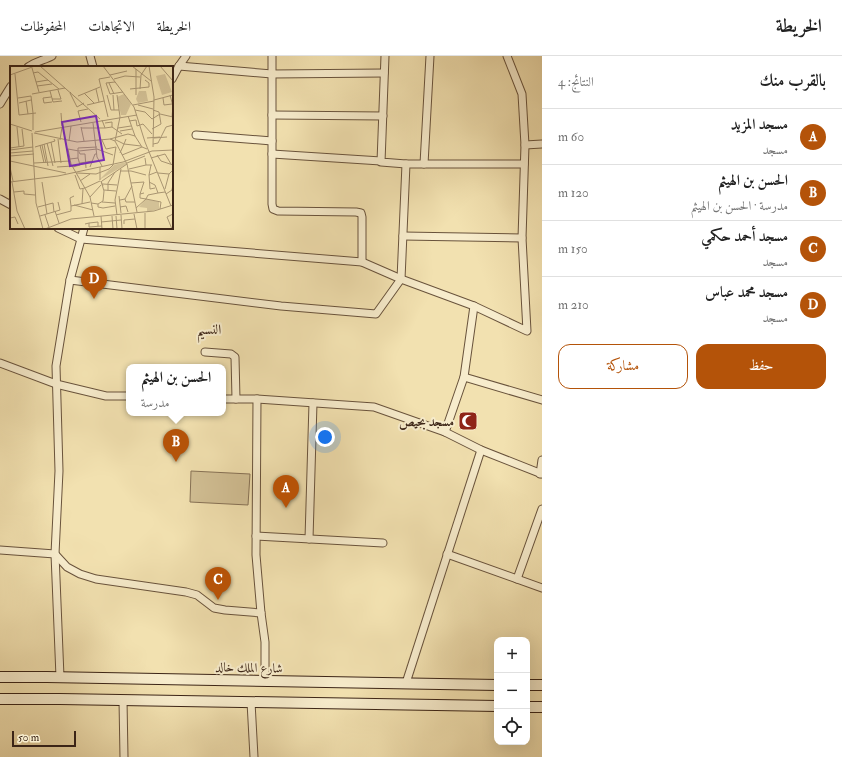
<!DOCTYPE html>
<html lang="ar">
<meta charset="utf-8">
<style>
:root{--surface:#fff;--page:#f6f6f6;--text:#222;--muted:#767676;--line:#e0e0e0;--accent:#b45309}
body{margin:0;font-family:"IM FELL Double Pica",Amiri,serif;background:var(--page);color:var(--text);direction:rtl}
.controls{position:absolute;right:12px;bottom:12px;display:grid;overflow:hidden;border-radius:8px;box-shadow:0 4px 16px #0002}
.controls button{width:36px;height:36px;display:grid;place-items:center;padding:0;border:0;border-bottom:1px solid var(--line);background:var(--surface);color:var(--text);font:20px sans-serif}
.scale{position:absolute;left:12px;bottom:10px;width:64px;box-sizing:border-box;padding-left:4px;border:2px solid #3b2416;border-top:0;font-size:11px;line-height:14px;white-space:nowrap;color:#3b2416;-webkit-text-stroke:3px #f7eccc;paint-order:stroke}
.you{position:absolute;left:325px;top:381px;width:14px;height:14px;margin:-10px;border:3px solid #fff;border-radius:50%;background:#1a73e8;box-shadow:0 0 0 6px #1a73e833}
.badge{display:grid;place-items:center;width:26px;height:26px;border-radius:50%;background:var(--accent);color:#fff;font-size:13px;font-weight:700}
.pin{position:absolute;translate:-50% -33px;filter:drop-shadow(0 1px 2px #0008)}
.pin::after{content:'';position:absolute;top:21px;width:14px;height:12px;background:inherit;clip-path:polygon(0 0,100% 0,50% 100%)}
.popup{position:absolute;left:126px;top:308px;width:100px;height:52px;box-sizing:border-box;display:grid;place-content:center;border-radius:8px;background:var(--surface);filter:drop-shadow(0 1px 3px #0005);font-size:13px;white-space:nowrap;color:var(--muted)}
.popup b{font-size:15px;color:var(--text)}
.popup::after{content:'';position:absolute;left:50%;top:100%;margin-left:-8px;border:8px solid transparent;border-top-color:var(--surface)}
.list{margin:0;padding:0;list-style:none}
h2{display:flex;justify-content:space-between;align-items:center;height:52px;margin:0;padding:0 16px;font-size:17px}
h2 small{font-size:13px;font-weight:400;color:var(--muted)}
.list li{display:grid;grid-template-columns:26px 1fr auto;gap:12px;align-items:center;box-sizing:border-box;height:56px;padding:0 16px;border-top:1px solid var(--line)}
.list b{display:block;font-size:15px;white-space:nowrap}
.list p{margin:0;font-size:13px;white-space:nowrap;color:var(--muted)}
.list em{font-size:13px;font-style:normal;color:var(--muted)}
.actions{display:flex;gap:8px;padding:12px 16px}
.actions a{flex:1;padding:9px 0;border:1px solid var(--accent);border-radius:12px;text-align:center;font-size:14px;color:var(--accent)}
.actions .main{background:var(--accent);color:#fff}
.icon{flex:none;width:22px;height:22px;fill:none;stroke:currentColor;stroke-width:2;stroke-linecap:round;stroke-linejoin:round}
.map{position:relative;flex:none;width:542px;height:701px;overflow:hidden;direction:ltr}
header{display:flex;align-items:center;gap:24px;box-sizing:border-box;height:56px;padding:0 20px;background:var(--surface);border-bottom:1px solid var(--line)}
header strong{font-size:19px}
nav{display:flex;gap:22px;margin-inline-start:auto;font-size:14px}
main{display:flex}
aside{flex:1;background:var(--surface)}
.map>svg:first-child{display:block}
</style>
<header>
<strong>الخريطة</strong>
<nav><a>الخريطة</a><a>الاتجاهات</a><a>المحفوظات</a></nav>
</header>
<main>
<aside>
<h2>بالقرب منك<small>النتائج: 4</small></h2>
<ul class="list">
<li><span class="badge">A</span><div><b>مسجد المزيد</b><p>مسجد</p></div><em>60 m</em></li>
<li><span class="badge">B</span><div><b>الحسن بن الهيثم</b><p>مدرسة · الحسن بن الهيثم</p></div><em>120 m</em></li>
<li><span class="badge">C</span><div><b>مسجد أحمد حكمي</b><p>مسجد</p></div><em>150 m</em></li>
<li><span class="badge">D</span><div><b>مسجد محمد عباس</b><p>مسجد</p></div><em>210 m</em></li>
</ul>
<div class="actions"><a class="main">حفظ</a><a>مشاركة</a></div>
</aside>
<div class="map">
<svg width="542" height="701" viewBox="0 0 542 701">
<rect width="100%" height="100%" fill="#f2e1b0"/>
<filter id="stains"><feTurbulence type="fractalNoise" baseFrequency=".005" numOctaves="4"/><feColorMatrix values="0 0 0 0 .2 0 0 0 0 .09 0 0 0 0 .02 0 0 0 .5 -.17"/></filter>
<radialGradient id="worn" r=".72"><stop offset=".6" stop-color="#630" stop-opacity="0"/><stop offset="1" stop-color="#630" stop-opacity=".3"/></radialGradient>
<polygon fill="#d3c196" stroke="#877256" points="191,415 250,418 248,449 190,446"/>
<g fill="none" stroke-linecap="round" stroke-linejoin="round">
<defs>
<g id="street">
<polyline points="90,0 93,11"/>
<polyline points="272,0 272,148 273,153 278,155 356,156 361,157 362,161 362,206"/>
<polyline points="385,0 381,106 406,108"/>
<polyline points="179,10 272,18 384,17"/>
<path d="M28 11C35 6 44 4 52 0"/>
<polyline points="172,23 179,10 186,0"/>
<polyline points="0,48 11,30"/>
<polyline points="272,59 383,60"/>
<polyline points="196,79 272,85"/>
<polyline points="525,89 542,88"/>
<polyline points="272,98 381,105"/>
<polyline points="424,108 430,0"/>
<polyline points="0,143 11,149"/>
<polyline points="58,172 81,183 362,206 401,223 474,250 527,275 522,182 525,89 522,38 507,0"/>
<polyline points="403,180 522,182"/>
<polyline points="70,224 281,250 376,258 401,223 406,108 524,108"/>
<polyline points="205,296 231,298 235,301 236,343"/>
<polyline points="0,307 56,328 106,340 129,340"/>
<polyline points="464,321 542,344"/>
<polyline points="223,343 257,343 374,351 445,376 481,394 542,418"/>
<polyline points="257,343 256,499 261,557 265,586 265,624"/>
<polyline points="445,376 464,321 474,250"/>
<polyline points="540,418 542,404"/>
<polyline points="256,480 383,487"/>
<polyline points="309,483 313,347"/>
<polyline points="0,494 55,498 67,511 80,518 96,523 186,536 197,539 214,552 225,554 261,557"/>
<polyline points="447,498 542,532"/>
<polyline points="517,523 542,453"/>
<polyline points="60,621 55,498 59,415 56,310 70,224 84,172"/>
<polyline points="406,627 481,394"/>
<polyline points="123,644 124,701"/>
<polyline points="251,646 254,701"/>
</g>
<g id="secondary">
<polyline points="0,621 47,621 497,629"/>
<polyline points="527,629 542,629"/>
<polyline points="0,643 60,643 497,650"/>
<polyline points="527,651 542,651"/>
</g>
</defs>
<use href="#street" stroke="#69533c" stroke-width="9"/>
<use href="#secondary" stroke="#3b2416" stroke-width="12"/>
<use href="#street" stroke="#f7eccc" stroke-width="7"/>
<use href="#secondary" stroke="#f7eccc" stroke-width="10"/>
</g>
<defs>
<symbol id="mosque-square" viewBox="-11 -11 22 22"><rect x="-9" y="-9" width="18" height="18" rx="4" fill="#8f2418" stroke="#f7eccc"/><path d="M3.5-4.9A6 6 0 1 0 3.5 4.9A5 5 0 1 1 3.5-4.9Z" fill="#fff"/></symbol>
</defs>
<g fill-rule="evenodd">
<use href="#mosque-square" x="457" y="354" width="22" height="22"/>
</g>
<g text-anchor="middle" stroke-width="4" stroke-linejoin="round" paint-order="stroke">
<g font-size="13" font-weight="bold" fill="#3b2416" stroke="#f7eccc" text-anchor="end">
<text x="454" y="370">مسجد بحيص</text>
</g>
<g font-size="13" fill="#3b2416" stroke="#f7eccc">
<text transform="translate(249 611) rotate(1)" y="5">شارع الملك خالد</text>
</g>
<g font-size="14" fill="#3b2416" stroke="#f7eccc">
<text x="209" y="278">النسيم</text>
</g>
</g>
<g transform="translate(10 10)">
<rect width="163" height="163" fill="#f2e1b0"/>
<path d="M155 8 162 26 152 29 146 10ZM129 25H136L138 35 128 37 126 33ZM114 28 121 38 116 49H111L107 31ZM116 96 117 98 89 114 104 99ZM136 133 149 136V143L137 146V142L129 141Z" fill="#d3c196"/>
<path fill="none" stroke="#a99572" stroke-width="1" d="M30 0 90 53M93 0 124 41 135 76 161 140M122 0 141 15M139 0 144 31 143 81M150 0 163 15M22 2 29 26M23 7 28 6 49 23M5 8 9 49 26 47M0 9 25 0M100 9 117 5M104 13 115 10 130 11M26 16 38 14M105 16 96 17 100 28 113 26M99 17 104 28M27 20 42 18M86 23 89 36M120 23 139 21V17L135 14M130 23 131 9 137 0M40 25 43 36 52 35M61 26 60 27 67 41 74 37M74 27 84 37M22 28 55 22M97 29 101 44H109M103 29 104 44M107 29 110 51 105 75 117 98 127 146M126 29V3M160 29 163 40 162 51M68 30 90 21M41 31 33 32 34 37 42 36M8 32 21 30 23 47M153 32 154 39 162 38M42 33H51L48 24M144 34 163 29M16 35 18 48M9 37 21 34M77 39 94 35M123 39 144 35M128 39 143 43M125 44 135 46 142 53 150 48 163 51M23 47V64M51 47 52 60M118 50 125 70M98 51 89 13 100 11M92 54 95 62 102 61V56L95 57M119 55 126 54 127 60 130 59M71 56 68 45 78 43M83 57 87 91 92 100M0 58 22 65M130 59 133 58 142 68M7 61 9 81M71 61 74 75M102 61 112 68M71 62H95M108 62 121 60M142 63 151 58 149 46 143 44M110 65 122 63M25 66 127 49M22 67 26 137 33 163M24 67 67 76 100 73 105 75M137 72 150 71M144 72 157 71M48 73 51 97M100 73 118 68 125 70 132 81 137 83M50 74 52 61M92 74 96 83 106 81M106 74 114 78 116 73M59 75 61 60M41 76 45 97M37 77 43 100M34 78 38 100M143 78 148 77 156 61 163 59M30 79 34 97M32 79 36 97M25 81 45 75 44 73M0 82 14 80 12 63M0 84 23 81M69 86 70 88H75L76 102M0 87 23 85M110 87 114 78 131 80M112 89 132 81M147 89 151 95 163 99M0 90 24 88M135 92 136 99H142M141 92 155 88 161 98M60 93 68 92V82L87 81M0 95 56 107M24 97 60 95M70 97 83 95M117 97 135 90M141 99 139 109 147 106M0 101 3 115M47 101 63 100M63 101 70 99 68 92M80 101 85 88H87M119 103 136 99M110 105H121L136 109M67 107 86 108 99 103 103 99 106 81M148 107 159 108 163 104M65 109 70 123 75 122M139 109 140 123 145 122M90 114V101M70 115 80 108M92 115 117 98M0 116 48 110 113 96 142 85 163 84M2 116 7 145 15 163M32 116 37 148M139 116 145 119 148 127 155 126M121 117 134 116 130 128M93 118 107 119M75 122 90 115M155 123 159 108M94 124 106 125M98 125V117L105 106M4 126 14 125V128L25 129M134 127 130 128V132L136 133 138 129 148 127M156 128 162 124 163 118M109 130 111 147M80 131 91 119M115 133 116 136H125M110 134 115 133 122 120M92 136 105 137M81 137 88 138 93 135 94 125 91 115 93 120M72 138 73 123M88 138V141L93 142 105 140M64 139 83 144M61 140 60 132 64 130M28 141 43 137 44 146M110 141 116 140 118 146M126 142 136 133 151 136 150 143M45 145 49 157M124 148 127 163M35 149 39 161M46 149 61 145V140L80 136M107 149 105 134 111 103M111 149 112 163M30 150 50 144 48 136M84 150 80 131 61 98 58 83 69 85 87 83 103 89M91 150 92 163M102 150 103 163M106 150 107 163M0 152 5 151 8 158M91 156 111 154M79 157 88 156V160M75 158 79 157V161L92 160M114 158V154L125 153M35 163 61 153 144 145 163 139M135 163V147M162 163 157 151 163 148"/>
<path fill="#7b2cbf" fill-opacity="0.15" stroke="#7b2cbf" stroke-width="2" d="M86 50 94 94 60 100 52 56Z"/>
<rect width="163" height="163" fill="none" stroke="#3b2416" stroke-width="2"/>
</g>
<rect width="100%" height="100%" filter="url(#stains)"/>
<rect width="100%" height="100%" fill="url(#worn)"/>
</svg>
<div class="controls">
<button>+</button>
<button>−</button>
<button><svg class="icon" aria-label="locate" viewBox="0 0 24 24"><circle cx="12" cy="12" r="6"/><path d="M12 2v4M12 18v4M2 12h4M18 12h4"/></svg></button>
</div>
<div class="scale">50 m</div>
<div class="you"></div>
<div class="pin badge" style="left:286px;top:452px">A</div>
<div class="pin badge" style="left:176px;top:406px">B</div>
<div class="popup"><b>الحسن بن الهيثم</b>مدرسة</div>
<div class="pin badge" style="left:218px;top:544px">C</div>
<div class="pin badge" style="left:94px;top:243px">D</div>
</div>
</main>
